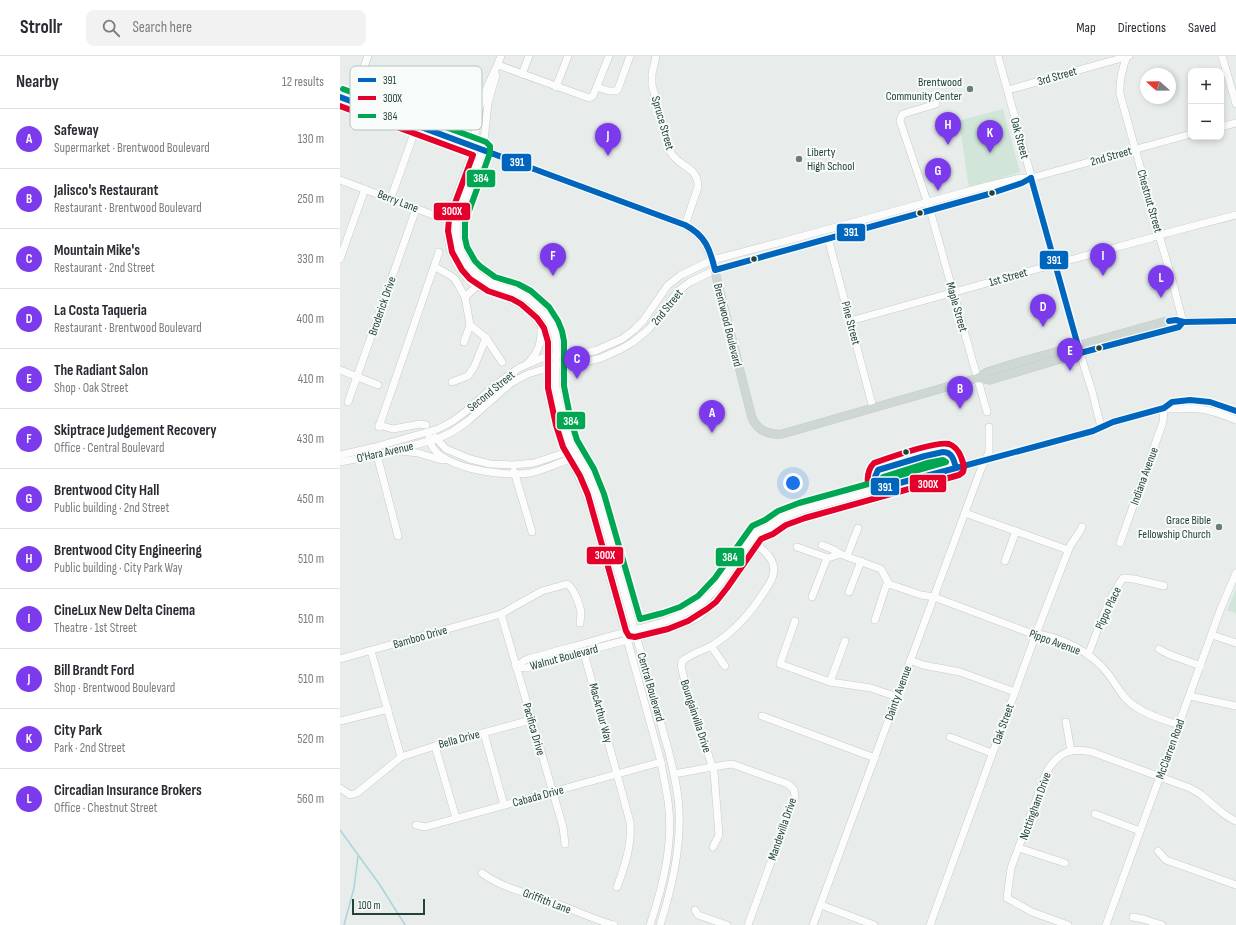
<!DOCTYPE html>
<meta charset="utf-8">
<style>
:root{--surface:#fff;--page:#f2f2f3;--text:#2b2b33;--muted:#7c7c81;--line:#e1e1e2;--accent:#7c3aed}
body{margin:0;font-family:"Sofia Sans Condensed",sans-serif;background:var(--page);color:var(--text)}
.controls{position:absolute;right:12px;top:12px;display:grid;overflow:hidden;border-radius:8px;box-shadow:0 2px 6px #0003}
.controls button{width:36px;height:36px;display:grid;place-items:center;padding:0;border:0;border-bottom:1px solid var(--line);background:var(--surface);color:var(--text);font:20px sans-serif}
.compass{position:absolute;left:800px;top:12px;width:36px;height:36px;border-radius:50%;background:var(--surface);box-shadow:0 2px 6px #0003;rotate:290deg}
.scale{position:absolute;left:12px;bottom:10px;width:73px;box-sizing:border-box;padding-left:4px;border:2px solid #24423a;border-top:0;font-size:11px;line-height:14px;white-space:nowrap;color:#24423a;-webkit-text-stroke:3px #f7fbf9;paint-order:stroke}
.you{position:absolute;left:453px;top:427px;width:14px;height:14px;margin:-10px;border:3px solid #fff;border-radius:50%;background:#1a73e8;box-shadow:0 0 0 6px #1a73e833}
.badge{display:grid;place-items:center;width:26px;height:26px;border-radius:50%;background:var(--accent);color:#fff;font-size:13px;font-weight:700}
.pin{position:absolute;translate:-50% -33px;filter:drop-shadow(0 1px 2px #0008)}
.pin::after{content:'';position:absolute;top:21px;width:14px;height:12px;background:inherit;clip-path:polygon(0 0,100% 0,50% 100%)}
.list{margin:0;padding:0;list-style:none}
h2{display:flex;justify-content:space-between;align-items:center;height:52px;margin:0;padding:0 16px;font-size:17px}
h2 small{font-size:13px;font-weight:400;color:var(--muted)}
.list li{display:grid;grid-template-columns:26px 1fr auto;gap:12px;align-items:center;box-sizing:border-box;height:60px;padding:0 16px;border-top:1px solid var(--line)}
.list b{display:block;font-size:15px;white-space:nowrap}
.list p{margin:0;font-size:13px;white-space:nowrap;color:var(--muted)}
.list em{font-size:13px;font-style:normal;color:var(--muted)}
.icon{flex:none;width:22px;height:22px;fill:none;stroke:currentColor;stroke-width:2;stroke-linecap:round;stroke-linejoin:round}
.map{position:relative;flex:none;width:896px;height:869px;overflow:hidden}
header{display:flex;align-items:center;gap:24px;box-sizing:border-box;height:56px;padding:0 20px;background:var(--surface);border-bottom:1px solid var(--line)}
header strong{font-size:19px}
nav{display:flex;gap:22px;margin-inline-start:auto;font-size:14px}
.search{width:280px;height:36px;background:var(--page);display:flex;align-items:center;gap:10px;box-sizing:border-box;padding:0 14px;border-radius:8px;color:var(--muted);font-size:15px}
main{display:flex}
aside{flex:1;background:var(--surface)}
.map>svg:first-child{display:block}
</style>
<header>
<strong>Strollr</strong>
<div class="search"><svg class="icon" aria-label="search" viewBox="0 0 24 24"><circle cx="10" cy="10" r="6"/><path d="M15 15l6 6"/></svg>Search here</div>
<nav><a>Map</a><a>Directions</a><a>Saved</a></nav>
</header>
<main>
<aside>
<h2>Nearby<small>12 results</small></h2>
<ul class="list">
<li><span class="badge">A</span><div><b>Safeway</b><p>Supermarket · Brentwood Boulevard</p></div><em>130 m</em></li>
<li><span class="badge">B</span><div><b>Jalisco's Restaurant</b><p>Restaurant · Brentwood Boulevard</p></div><em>250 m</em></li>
<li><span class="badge">C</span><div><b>Mountain Mike's</b><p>Restaurant · 2nd Street</p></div><em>330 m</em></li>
<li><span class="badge">D</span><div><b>La Costa Taqueria</b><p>Restaurant · Brentwood Boulevard</p></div><em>400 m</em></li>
<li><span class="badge">E</span><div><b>The Radiant Salon</b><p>Shop · Oak Street</p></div><em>410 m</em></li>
<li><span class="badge">F</span><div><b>Skiptrace Judgement Recovery</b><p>Office · Central Boulevard</p></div><em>430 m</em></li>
<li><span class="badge">G</span><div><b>Brentwood City Hall</b><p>Public building · 2nd Street</p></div><em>450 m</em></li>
<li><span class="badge">H</span><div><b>Brentwood City Engineering</b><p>Public building · City Park Way</p></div><em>510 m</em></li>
<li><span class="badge">I</span><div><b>CineLux New Delta Cinema</b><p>Theatre · 1st Street</p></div><em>510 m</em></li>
<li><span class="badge">J</span><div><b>Bill Brandt Ford</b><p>Shop · Brentwood Boulevard</p></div><em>510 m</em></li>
<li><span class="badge">K</span><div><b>City Park</b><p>Park · 2nd Street</p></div><em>520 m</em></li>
<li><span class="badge">L</span><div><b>Circadian Insurance Brokers</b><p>Office · Chestnut Street</p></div><em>560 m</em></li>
</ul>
</aside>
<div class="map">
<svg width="896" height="869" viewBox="0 0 896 869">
<rect width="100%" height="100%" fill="#e8edeb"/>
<g fill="#d1e6d8">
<polygon points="663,53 680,116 629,133 621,78 617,65"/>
<polygon points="896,533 896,558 887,554"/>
</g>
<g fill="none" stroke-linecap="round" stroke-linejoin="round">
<g stroke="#a9d4db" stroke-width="1.5">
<polyline points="0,774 40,829 65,869"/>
<polyline points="4,869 14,832 18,800"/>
</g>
<defs>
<g id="minor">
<path d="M161 0C155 16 146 31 141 47 135 65 135 85 130 103 119 139 96 170 116 207 120 214 125 221 131 226 143 235 157 237 170 243 183 249 196 260 203 273 210 287 207 302 207 317 207 329 209 342 212 353 215 366 218 379 224 391 232 409 243 426 249 445L321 706C323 719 326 732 328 745 334 787 323 830 310 869"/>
<path d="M316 0 312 18V29L330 95C338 112 358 109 358 131L345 169"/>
<polyline points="658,0 738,291 752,335 761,371"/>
<path d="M787 0C782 13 779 24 780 38L817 172 831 220 843 266"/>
<polyline points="882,0 896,48"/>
<polyline points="158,9 249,42 253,40 269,0"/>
<polyline points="182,18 189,0"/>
<path d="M156 19 148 47 143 94 117 164C113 191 127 217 152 228 161 232 170 233 178 237 189 242 198 251 206 260 223 282 213 306 216 331 219 348 224 371 230 387 235 397 241 406 247 416 251 425 255 434 258 444L328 693C333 713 338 733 339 754 341 793 332 832 320 869"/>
<polyline points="216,31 228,0"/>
<polyline points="257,31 269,35 276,35 278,33 290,0"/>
<polyline points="668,34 789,0"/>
<polyline points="11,45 28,0"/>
<polyline points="596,48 563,58 561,61 560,65 590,154 647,356"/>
<polyline points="881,71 896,67"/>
<polyline points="0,124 104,163 111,164"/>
<polyline points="51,142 77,69"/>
<polyline points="488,182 533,352"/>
<polyline points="0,203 25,133"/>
<polyline points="95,211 108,218 115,223 125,241 130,269 124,286"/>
<polyline points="125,241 137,230"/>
<polyline points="510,265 715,208 811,182 827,177 896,159"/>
<polyline points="130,269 146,282 162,306"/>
<path d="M188 307C198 296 201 289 201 274"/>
<polyline points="0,314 38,329"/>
<polyline points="112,326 128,320 134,311 146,282"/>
<polyline points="8,346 76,153"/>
<path d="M824 352C836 355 847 351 859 353 872 354 884 359 896 364"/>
<polyline points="39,369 53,373 80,368 86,369"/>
<polyline points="39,371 99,196"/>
<path d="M89 381C92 413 165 421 190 417 205 414 219 406 234 402"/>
<polyline points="95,381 106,393 130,403 150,408 173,409 194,407 230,395"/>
<polyline points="36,395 58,480"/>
<polyline points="61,395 78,397 98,403 104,404"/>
<polyline points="0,399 35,391 98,373 113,365 125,356 154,330 179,312 202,302 224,298 246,297 257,294 282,283 294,274 303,265 328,229 341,219 372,204 445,185 647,130 681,122 689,122"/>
<polyline points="0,406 37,399 97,383 112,376 128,365 171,327 188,318 223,307 238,307 249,305 261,302 281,293 293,286 309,273 338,235 350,226 375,214 580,157 649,138 682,127 691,122 851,78"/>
<polyline points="174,415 192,476"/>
<polyline points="625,457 728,494"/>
<polyline points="780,487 823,366 824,352"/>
<polyline points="482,489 494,494 500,498"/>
<path d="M457 491 488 502 500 498 541 513 549 528 581 539 594 541 690 577C720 580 751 595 769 619 777 630 784 644 796 651 809 660 824 664 839 669"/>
<polyline points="507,500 518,472"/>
<polyline points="665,505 676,475"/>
<polyline points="509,536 521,505"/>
<polyline points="472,541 487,502"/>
<polyline points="161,558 223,771 225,788"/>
<polyline points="535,564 546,530 549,528"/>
<polyline points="455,565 440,608 490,626 531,632 557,641"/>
<polyline points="872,579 896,587"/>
<polyline points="371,590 385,610"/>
<polyline points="819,593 828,598 861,610"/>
<polyline points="31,595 61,701"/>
<path d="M244 597 290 766C292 788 285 810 277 831"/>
<path d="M748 599C759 571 766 547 783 522L794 523 824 530"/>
<path d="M0 603 161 558 202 535 227 528C234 532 240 549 241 557 241 560 240 564 240 567"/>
<polyline points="570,604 583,609 620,616 675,636"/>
<path d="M176 611 185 604C212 596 240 589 267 581 304 571 349 565 375 534L416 477 429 471 442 462 462 454 753 375 773 366 824 352 832 346 850 344 870 346 896 355"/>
<polyline points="176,611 186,612 244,597 253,593 332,572 346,567 359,561 382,539 410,499 423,482 429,471"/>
<polyline points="490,626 505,585"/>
<polyline points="850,640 896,650"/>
<polyline points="422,660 535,702"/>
<polyline points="0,665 48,653"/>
<polyline points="726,666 731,695"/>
<polyline points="144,677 164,749"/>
<polyline points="610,681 652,697"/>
<polyline points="95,690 116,762"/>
<polyline points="334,718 372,711 392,708 448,728 454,734 455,740 408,869"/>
<polyline points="0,732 10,739 17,737 61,701 95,690 191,664"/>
<polyline points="755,758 800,775"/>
<polyline points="76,769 85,771 321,706"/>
<path d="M373 791 379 779 374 716 363 682 352 654 342 614C341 610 341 605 345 603 353 597 364 594 373 589 395 575 410 558 424 536 430 527 436 519 433 508 431 500 423 494 417 489"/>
<polyline points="679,792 725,807"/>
<polyline points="818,795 826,804 896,829"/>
<path d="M142 817C160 831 189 838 210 845 232 853 252 863 274 869"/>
<polyline points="481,849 534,869"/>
<polyline points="355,854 358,859 387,869"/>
<polyline points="793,861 803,863 822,869"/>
<polyline points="473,869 641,413 649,396 649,371"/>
<polyline points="590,869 696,578 730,490 740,475 742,471"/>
<path d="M728 869 692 856 667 842 671 812 706 717C717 697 730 691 752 696L850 732C855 735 860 737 864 741 875 750 883 760 896 765"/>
<polyline points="766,869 881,552 896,517"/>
</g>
<g id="major">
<path d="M0 41 345 169C363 180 365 184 372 204L412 362C418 375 429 379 442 378L638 322 647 316 683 305 823 266 836 264 843 266 896 265"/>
<polyline points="638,322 650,324 740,297 839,271 843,266"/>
</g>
</defs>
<use href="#minor" stroke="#c5cac8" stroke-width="8"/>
<use href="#major" stroke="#c3ccc9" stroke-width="9"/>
<use href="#minor" stroke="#fcfcfc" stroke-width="7"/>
<use href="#major" stroke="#cfd7d5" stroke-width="8"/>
<defs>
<g id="bus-1">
<path d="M0 41 345 169C365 179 370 193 375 214L649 138 682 127 691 122"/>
<polyline points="691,122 740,297 839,271 843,266"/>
<polyline points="829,265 836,264 843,266 896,265"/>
<path d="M603 396C612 396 614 404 616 412L537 433 535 421 538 414 585 400Z"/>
<polyline points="616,412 753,375 773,366 824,352 832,346 850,344 870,346 896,355"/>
</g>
<path id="bus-2" d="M0 50 133 99 109 163 108 175 112 196 122 214 130 223 148 235 172 243 181 248 197 262 204 272 208 286V332L216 369 223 391 240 420 248 439 286 575 289 580 295 581 328 573 348 565 367 553 376 546 387 532 421 483 433 478 446 469 465 462 619 419 623 416C625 411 623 406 621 401 619 396 615 390 609 388 596 385 548 402 534 407 528 413 527 420 528 428"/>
<g id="bus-3">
<polyline points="3,33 146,86 150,90 150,97 125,166 125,182 127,191 135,205 141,211 155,221 178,228 191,235 209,251 218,265 222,275 224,285 224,330 231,365 237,384 254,413 264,438 300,563 323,557 340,551 358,540 375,522 412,470 425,464 438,455 459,447 528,428"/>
<polygon points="603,404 606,406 543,424 543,421 587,407"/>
</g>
</defs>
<use href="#bus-1" stroke="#f7fbf9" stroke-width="9"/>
<use href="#bus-2" stroke="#f7fbf9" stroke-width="9"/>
<use href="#bus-3" stroke="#f7fbf9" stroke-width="9"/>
<use href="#bus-1" stroke="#0065bd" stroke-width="6"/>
<use href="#bus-2" stroke="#e4002b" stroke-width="6"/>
<use href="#bus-3" stroke="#00a651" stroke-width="6"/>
</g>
<g fill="#697e78" stroke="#f7fbf9" stroke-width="1.5">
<circle cx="630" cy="33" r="4"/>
<circle cx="459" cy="103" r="4"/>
<circle cx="879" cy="471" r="4"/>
</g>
<g fill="#24423a" stroke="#f7fbf9" stroke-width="1.5">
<circle cx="652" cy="137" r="3.5"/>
<circle cx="580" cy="157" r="3.5"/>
<circle cx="414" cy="203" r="3.5"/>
<circle cx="759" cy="292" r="3.5"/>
<circle cx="566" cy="396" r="3.5"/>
</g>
<g text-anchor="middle" stroke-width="4" stroke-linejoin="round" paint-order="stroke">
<g font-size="12" fill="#24423a" stroke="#f7fbf9">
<text transform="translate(717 20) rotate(-16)" y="4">3rd Street</text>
<text transform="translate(323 67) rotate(74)" y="4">Spruce Street</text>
<text transform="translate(680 82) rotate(75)" y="4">Oak Street</text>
<text transform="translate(771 100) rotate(-16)" y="4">2nd Street</text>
<text transform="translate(58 145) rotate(21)" y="4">Berry Lane</text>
<text transform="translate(810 145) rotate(74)" y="4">Chestnut Street</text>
<text transform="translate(668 221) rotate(-16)" y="4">1st Street</text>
<text transform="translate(42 250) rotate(-71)" y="4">Broderick Drive</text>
<text transform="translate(327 251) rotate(-51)" y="4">2nd Street</text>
<text transform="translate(617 251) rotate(74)" y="4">Maple Street</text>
<text transform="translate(511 267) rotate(75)" y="4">Pine Street</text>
<text transform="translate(388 269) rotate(76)" y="4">Brentwood Boulevard</text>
<text transform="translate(151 335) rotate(-39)" y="4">Second Street</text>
<text transform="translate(45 396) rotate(-13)" y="4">O'Hara Avenue</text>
<text transform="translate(804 420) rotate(-70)" y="4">Indiana Avenue</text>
<text transform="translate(768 552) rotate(-65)" y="4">Pippo Place</text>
<text transform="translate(80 581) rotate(-16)" y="4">Bamboo Drive</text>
<text transform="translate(715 586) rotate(20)" y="4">Pippo Avenue</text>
<text transform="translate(224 601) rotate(-15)" y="4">Walnut Boulevard</text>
<text transform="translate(311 631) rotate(74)" y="4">Central Boulevard</text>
<text transform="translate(558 637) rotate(-70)" y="4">Dainty Avenue</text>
<text transform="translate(261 657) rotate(75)" y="4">MacArthur Way</text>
<text transform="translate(356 660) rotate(72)" y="4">Boungainvilla Drive</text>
<text transform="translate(663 668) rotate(-70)" y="4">Oak Street</text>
<text transform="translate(194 673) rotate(74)" y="4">Pacifica Drive</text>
<text transform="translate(119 683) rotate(-15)" y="4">Bella Drive</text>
<text transform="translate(830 693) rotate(-70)" y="4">McClarren Road</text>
<text transform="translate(198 740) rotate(-15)" y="4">Cabada Drive</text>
<text transform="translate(695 750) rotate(-70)" y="4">Nottingham Drive</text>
<text transform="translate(442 773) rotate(-71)" y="4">Mandevilla Drive</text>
<text transform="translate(207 845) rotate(21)" y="4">Griffith Lane</text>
</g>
<g font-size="12" fill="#24423a" stroke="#f7fbf9" text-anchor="end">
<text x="622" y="30">Brentwood<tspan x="622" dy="14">Community Center</tspan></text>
<text x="467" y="100" text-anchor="start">Liberty<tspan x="467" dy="14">High School</tspan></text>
<text x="871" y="468">Grace Bible<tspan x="871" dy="14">Fellowship Church</tspan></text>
</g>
</g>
<rect x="10" y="10" width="132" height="64" rx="6" fill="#f7fbf9" stroke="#b8c4c0" stroke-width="1"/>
<rect x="18" y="22" width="18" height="4" fill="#0065bd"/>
<rect x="18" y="40" width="18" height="4" fill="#e4002b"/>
<rect x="18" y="58" width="18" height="4" fill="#00a651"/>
<g font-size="11" fill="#24423a">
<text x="43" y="28">391</text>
<text x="43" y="46">300X</text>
<text x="43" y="64">384</text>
</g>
<g stroke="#f7fbf9" stroke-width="1.5">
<rect x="161" y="97" width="31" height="19" rx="4" fill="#0065bd"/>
<rect x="126" y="113" width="30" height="19" rx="4" fill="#00a651"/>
<rect x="93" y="146" width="38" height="19" rx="4" fill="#e4002b"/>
<rect x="496" y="167" width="30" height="19" rx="4" fill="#0065bd"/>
<rect x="699" y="194" width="30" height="20" rx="4" fill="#0065bd"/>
<rect x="216" y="355" width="30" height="19" rx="4" fill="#00a651"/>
<rect x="569" y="418" width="38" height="19" rx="4" fill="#e4002b"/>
<rect x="530" y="421" width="30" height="19" rx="4" fill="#0065bd"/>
<rect x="246" y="490" width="38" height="19" rx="4" fill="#e4002b"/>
<rect x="375" y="491" width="30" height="20" rx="4" fill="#00a651"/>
</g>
<g font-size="11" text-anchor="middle" font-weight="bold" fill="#fff">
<text x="177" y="110">391</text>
<text x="141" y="126">384</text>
<text x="112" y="159">300X</text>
<text x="511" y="180">391</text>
<text x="714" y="208">391</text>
<text x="231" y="369">384</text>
<text x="588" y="432">300X</text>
<text x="545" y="435">391</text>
<text x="265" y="503">300X</text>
<text x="390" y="505">384</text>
</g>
</svg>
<div class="controls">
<button>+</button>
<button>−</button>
</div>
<svg class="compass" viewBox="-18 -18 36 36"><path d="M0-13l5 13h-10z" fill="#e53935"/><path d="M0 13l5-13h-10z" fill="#7c7c81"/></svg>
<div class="scale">100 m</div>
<div class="you"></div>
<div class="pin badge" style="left:372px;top:377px">A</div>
<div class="pin badge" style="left:620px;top:353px">B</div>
<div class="pin badge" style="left:237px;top:323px">C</div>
<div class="pin badge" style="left:703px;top:271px">D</div>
<div class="pin badge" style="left:730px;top:315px">E</div>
<div class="pin badge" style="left:213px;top:220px">F</div>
<div class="pin badge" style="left:598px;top:135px">G</div>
<div class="pin badge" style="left:608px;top:89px">H</div>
<div class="pin badge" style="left:763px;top:220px">I</div>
<div class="pin badge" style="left:268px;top:100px">J</div>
<div class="pin badge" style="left:650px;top:97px">K</div>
<div class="pin badge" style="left:821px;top:242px">L</div>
</div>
</main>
